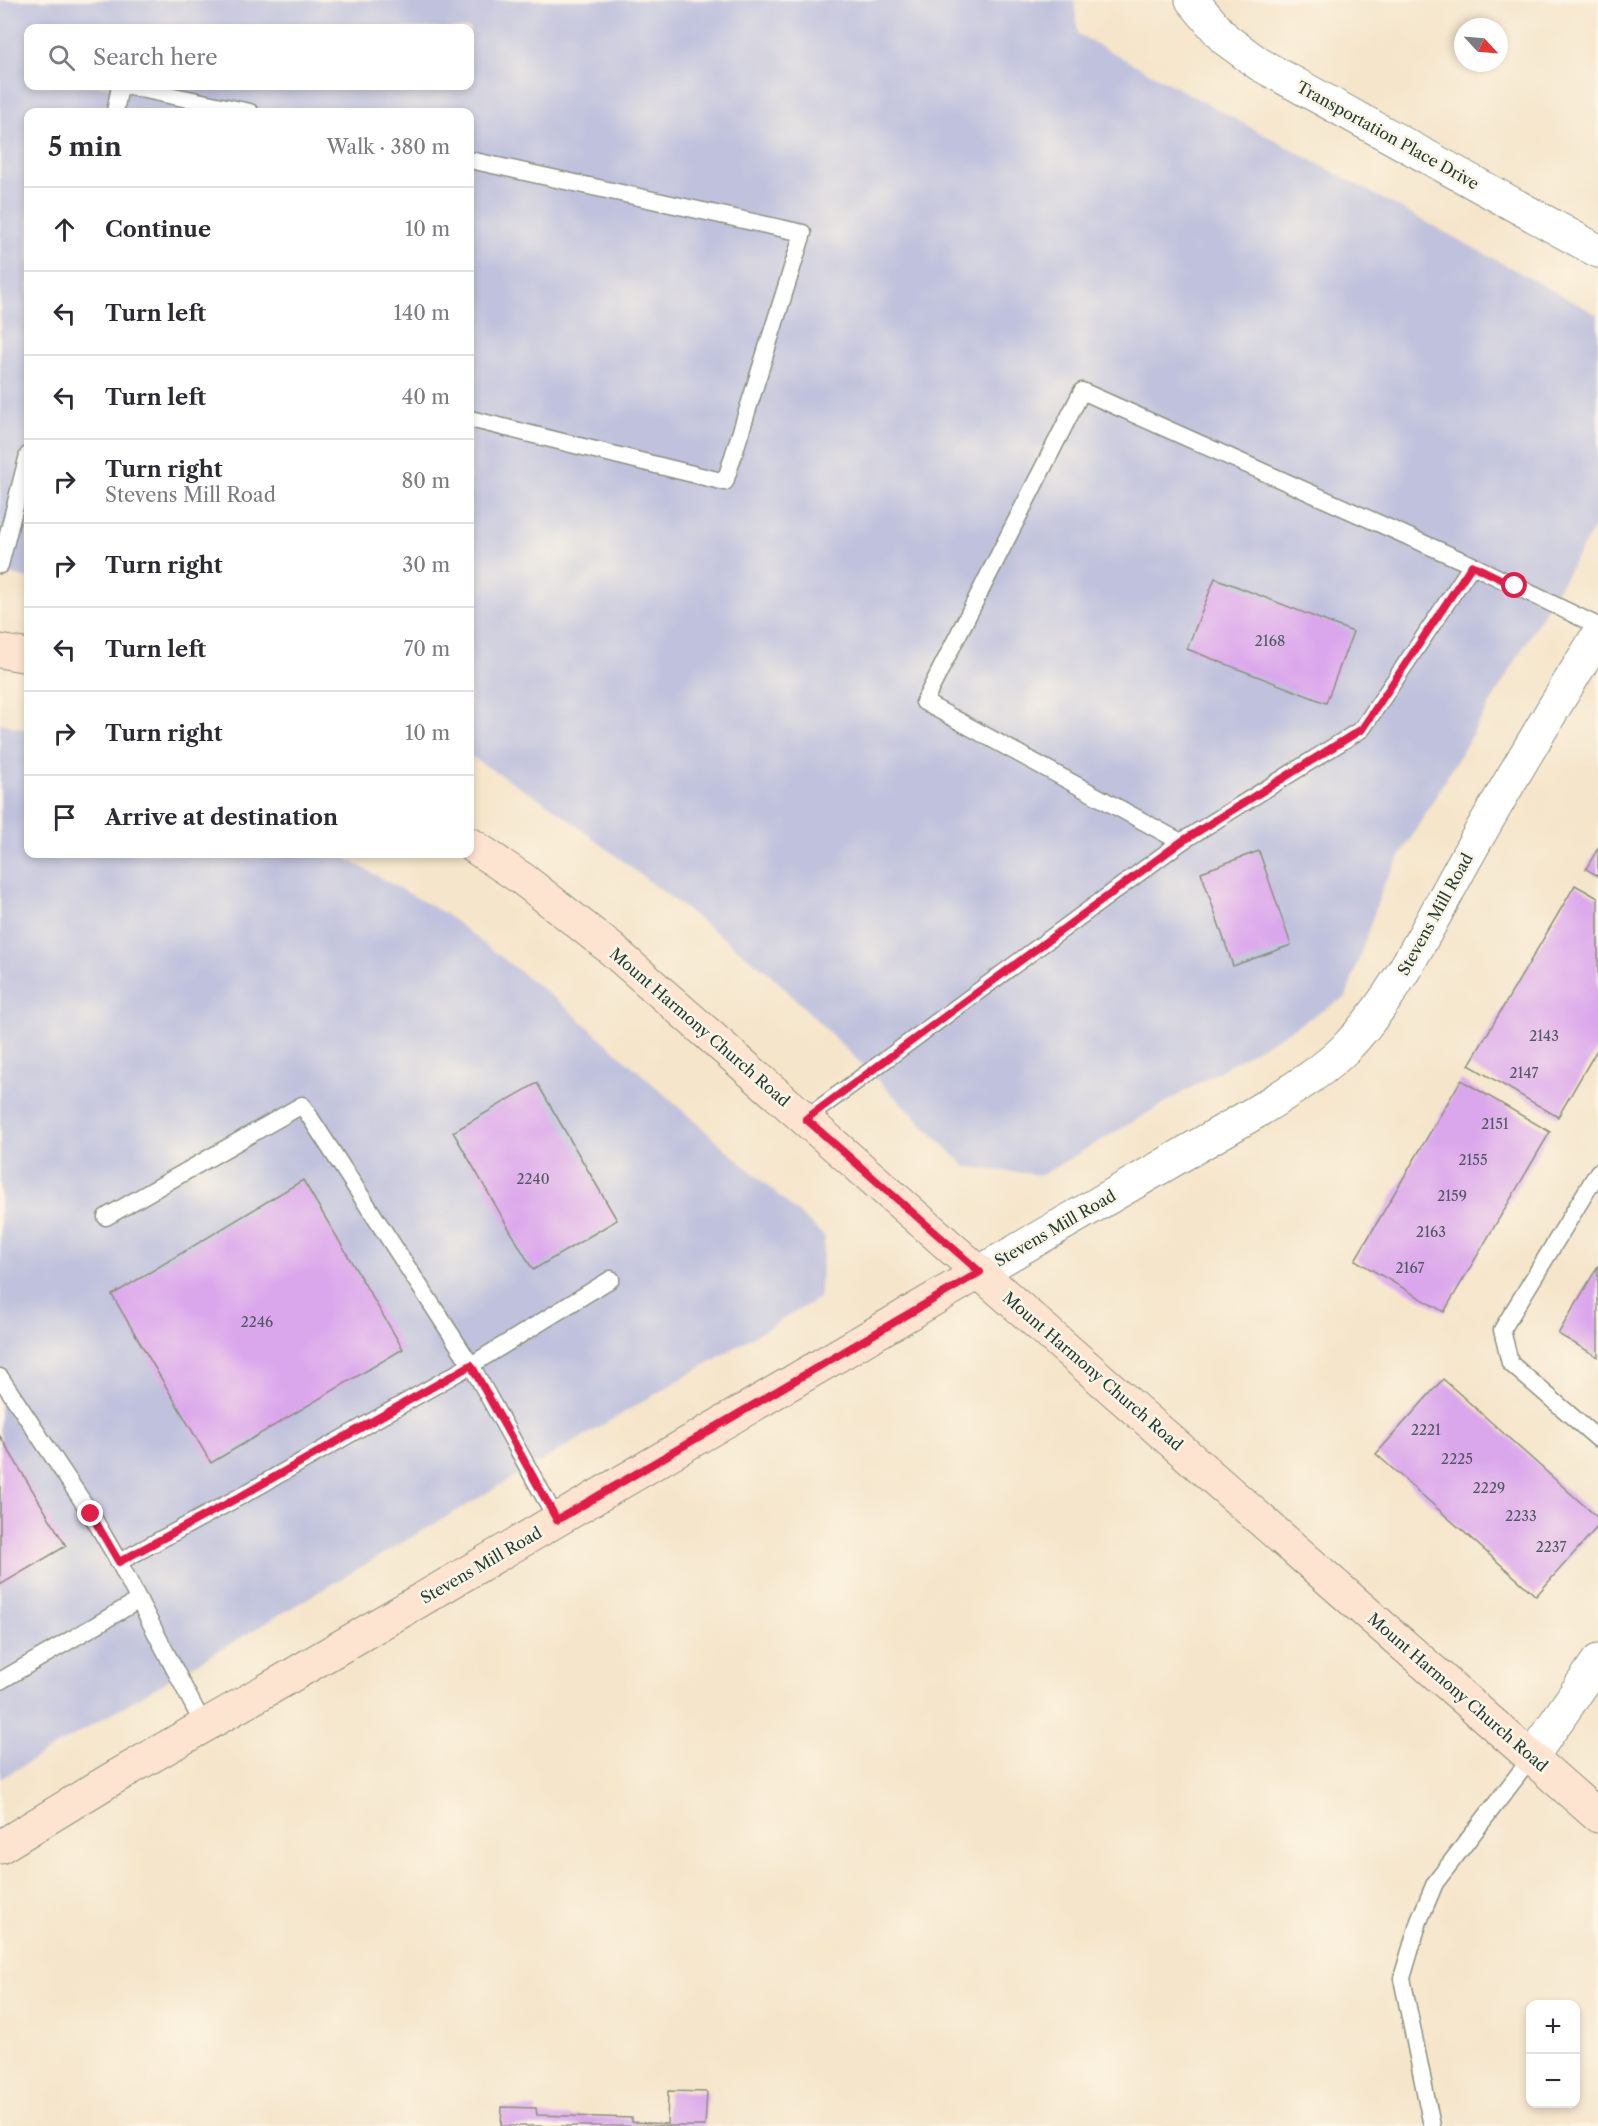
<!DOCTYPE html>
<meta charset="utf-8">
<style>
:root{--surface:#fff;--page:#f2f2f3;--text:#2b2b33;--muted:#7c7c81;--line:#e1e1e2}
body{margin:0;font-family:"Libre Caslon Text",serif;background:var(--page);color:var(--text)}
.controls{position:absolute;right:18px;bottom:18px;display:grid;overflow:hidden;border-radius:12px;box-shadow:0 3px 9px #0003}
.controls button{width:54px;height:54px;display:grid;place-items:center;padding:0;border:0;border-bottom:2px solid var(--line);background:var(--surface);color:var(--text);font:30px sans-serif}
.compass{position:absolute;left:1454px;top:18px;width:54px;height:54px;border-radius:50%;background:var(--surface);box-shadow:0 3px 9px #0003;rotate:116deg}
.stop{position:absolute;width:18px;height:18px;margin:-14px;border:4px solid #e11d48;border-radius:50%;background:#fff}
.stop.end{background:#e11d48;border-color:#fff;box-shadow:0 2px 6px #0008}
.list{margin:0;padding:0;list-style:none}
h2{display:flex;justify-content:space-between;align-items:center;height:78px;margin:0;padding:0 24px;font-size:26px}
h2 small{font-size:20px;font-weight:400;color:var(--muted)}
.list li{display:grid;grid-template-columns:39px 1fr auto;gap:18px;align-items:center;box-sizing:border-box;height:84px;padding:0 24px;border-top:2px solid var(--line)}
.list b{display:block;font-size:22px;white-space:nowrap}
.list p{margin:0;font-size:20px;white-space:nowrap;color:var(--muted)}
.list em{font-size:20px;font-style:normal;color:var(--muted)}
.icon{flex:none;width:33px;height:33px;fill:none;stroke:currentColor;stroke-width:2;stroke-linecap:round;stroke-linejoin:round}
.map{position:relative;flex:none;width:1598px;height:2126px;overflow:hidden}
.search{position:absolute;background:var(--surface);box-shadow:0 3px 9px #0003;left:24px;top:24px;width:450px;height:66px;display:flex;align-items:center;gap:15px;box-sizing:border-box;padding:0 21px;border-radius:12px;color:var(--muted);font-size:22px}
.panel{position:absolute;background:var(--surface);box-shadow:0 3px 9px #0003;left:24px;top:108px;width:450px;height:750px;border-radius:12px}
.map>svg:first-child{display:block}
</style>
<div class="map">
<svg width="1598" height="2126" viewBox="0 0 1598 2126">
<rect width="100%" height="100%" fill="#fcf5e5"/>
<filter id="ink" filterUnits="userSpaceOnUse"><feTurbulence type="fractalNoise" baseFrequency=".0167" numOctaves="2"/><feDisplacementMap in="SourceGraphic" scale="12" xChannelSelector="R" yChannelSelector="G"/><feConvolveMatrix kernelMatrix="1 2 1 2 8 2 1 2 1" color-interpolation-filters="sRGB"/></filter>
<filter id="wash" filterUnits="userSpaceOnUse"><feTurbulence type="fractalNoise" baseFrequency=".008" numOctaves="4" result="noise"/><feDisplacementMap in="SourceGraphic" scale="24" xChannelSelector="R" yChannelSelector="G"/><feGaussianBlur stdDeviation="1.35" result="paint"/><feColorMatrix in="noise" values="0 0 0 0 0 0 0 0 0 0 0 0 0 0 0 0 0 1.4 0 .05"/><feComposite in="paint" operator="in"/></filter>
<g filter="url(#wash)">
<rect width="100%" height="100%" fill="#f5e5ca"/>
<g fill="#c0c2dd" fill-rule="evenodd">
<path d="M0 0H1074L1078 34 1598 315V521L1384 884 1346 997 1042 1175 966 1167 769 973 551 806 470 756V112H28V579L0 571ZM28 28H470V86H28Z"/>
<polygon points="0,723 28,730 28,854 338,854 444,913 567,1008 825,1237 819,1298 0,1779"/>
</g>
<g id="blocks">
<g fill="#dba7ec">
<polygon points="1215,578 1353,632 1326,703 1187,649"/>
<polygon points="1598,848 1598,876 1586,869"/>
<polygon points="1259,851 1291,945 1233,966 1201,872"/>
<polygon points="1575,885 1598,898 1598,1048 1558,1117 1469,1065"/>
<polygon points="1461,1080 1550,1132 1444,1312 1355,1260"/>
<polygon points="537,1083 617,1220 533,1270 453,1132"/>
<polygon points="303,1180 403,1349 211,1463 112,1295"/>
<polygon points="1598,1266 1598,1357 1558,1334"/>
<polygon points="1443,1379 1598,1518 1598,1526 1536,1596 1376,1454"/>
<polygon points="0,1436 66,1546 0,1585"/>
<polygon points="668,2091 707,2092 705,2126 501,2126 502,2107 536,2108 537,2115 632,2118 632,2122 667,2124"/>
</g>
</g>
</g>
<g filter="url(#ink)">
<use href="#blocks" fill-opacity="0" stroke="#8a917f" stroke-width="1.5"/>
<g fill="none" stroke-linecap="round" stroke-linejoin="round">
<defs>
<g id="lane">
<polyline points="126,86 250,112"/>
<polyline points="115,112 120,86"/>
<polyline points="470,160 803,233 725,482 470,419"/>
<polyline points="0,565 28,455"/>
<polyline points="1181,842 924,702 1082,391 1472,565"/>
<polyline points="805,1119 1181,842 1362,729 1472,565 1598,626"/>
<polyline points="1598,1172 1502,1330 1510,1363 1598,1439"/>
<polyline points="106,1217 302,1105 471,1365 243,1495 119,1562 204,1726"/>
<polyline points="0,1377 91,1514 119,1562"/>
<polyline points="557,1520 471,1365 611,1279"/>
<polyline points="0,1681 139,1600"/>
<polyline points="1432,2126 1402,1978 1419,1921 1435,1883 1531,1758"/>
</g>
<g id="street">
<polyline points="1192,0 1225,39 1259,64 1598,251"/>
<path d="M980 1272 1256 1112C1286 1093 1320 1074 1345 1049 1398 994 1429 924 1466 858 1508 782 1553 709 1598 635"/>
<polyline points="1531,1758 1598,1661"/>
</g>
<g id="secondary">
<polyline points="0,651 28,656"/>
<polyline points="470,844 524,880 609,947 1598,1816"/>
<polyline points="0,1847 110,1780 284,1680 980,1272"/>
</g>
</defs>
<use href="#lane" stroke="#8a917f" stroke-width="19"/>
<use href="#street" stroke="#8a917f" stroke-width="35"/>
<use href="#secondary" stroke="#8a917f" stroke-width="35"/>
<use href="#lane" stroke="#fff" stroke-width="16"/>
<use href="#street" stroke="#fff" stroke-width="33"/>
<use href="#secondary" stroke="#fde4d0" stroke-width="33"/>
</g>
</g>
<g fill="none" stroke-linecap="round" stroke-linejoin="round" filter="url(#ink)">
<polyline stroke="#e11d48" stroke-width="8" points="91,1514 119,1562 243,1495 471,1365 557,1520 980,1272 806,1119 1181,842 1362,729 1472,565 1515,586"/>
</g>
<g text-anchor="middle" stroke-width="5" stroke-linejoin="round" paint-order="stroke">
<g font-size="14" fill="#4e5862">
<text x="1270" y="646">2168</text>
<text x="1544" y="1041">2143</text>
<text x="1524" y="1078">2147</text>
<text x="1495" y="1129">2151</text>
<text x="1473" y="1165">2155</text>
<text x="533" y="1184">2240</text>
<text x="1452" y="1201">2159</text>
<text x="1431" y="1237">2163</text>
<text x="1410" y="1273">2167</text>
<text x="257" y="1327">2246</text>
<text x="1426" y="1435">2221</text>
<text x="1457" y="1464">2225</text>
<text x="1489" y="1493">2229</text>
<text x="1521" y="1521">2233</text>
<text x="1551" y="1552">2237</text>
</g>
<g font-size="16" fill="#1f3d34" stroke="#fcf5e5">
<text transform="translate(1388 135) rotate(29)" y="6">Transportation Place Drive</text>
<text transform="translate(1435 914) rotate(-61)" y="6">Stevens Mill Road</text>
<text transform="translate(700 1027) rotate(41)" y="6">Mount Harmony Church Road</text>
<text transform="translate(1055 1228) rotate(-30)" y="6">Stevens Mill Road</text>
<text transform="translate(1093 1371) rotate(41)" y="6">Mount Harmony Church Road</text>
<text transform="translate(481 1565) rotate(-30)" y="6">Stevens Mill Road</text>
<text transform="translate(1458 1692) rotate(41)" y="6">Mount Harmony Church Road</text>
</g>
</g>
</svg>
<div class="controls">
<button>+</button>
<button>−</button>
</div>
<svg class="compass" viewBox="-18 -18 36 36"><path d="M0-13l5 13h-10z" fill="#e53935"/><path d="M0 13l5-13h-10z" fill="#7c7c81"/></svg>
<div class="stop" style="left:1515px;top:586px"></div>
<div class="stop end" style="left:91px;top:1514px"></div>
<div class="search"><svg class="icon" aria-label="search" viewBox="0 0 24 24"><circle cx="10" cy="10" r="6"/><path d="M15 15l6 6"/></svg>Search here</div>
<section class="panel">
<h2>5 min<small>Walk · 380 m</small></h2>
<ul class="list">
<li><svg class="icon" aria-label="ahead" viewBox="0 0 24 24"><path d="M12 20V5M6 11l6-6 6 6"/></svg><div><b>Continue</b></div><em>10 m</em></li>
<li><svg class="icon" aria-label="left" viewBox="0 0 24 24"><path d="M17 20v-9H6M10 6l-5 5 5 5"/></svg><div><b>Turn left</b></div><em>140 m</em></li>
<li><svg class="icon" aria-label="left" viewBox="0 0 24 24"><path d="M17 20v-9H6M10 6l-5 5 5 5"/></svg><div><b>Turn left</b></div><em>40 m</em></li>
<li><svg class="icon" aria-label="right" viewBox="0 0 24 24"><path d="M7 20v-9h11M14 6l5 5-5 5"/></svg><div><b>Turn right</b><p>Stevens Mill Road</p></div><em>80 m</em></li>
<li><svg class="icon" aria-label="right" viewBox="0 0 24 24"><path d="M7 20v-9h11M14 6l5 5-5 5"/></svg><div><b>Turn right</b></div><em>30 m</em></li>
<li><svg class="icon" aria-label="left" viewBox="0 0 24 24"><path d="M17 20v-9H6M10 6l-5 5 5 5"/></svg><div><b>Turn left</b></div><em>70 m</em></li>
<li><svg class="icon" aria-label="right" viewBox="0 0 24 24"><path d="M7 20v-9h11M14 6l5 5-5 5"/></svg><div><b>Turn right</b></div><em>10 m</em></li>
<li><svg class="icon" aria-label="arrive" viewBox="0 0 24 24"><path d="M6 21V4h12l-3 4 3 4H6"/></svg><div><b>Arrive at destination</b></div></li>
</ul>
</section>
</div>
